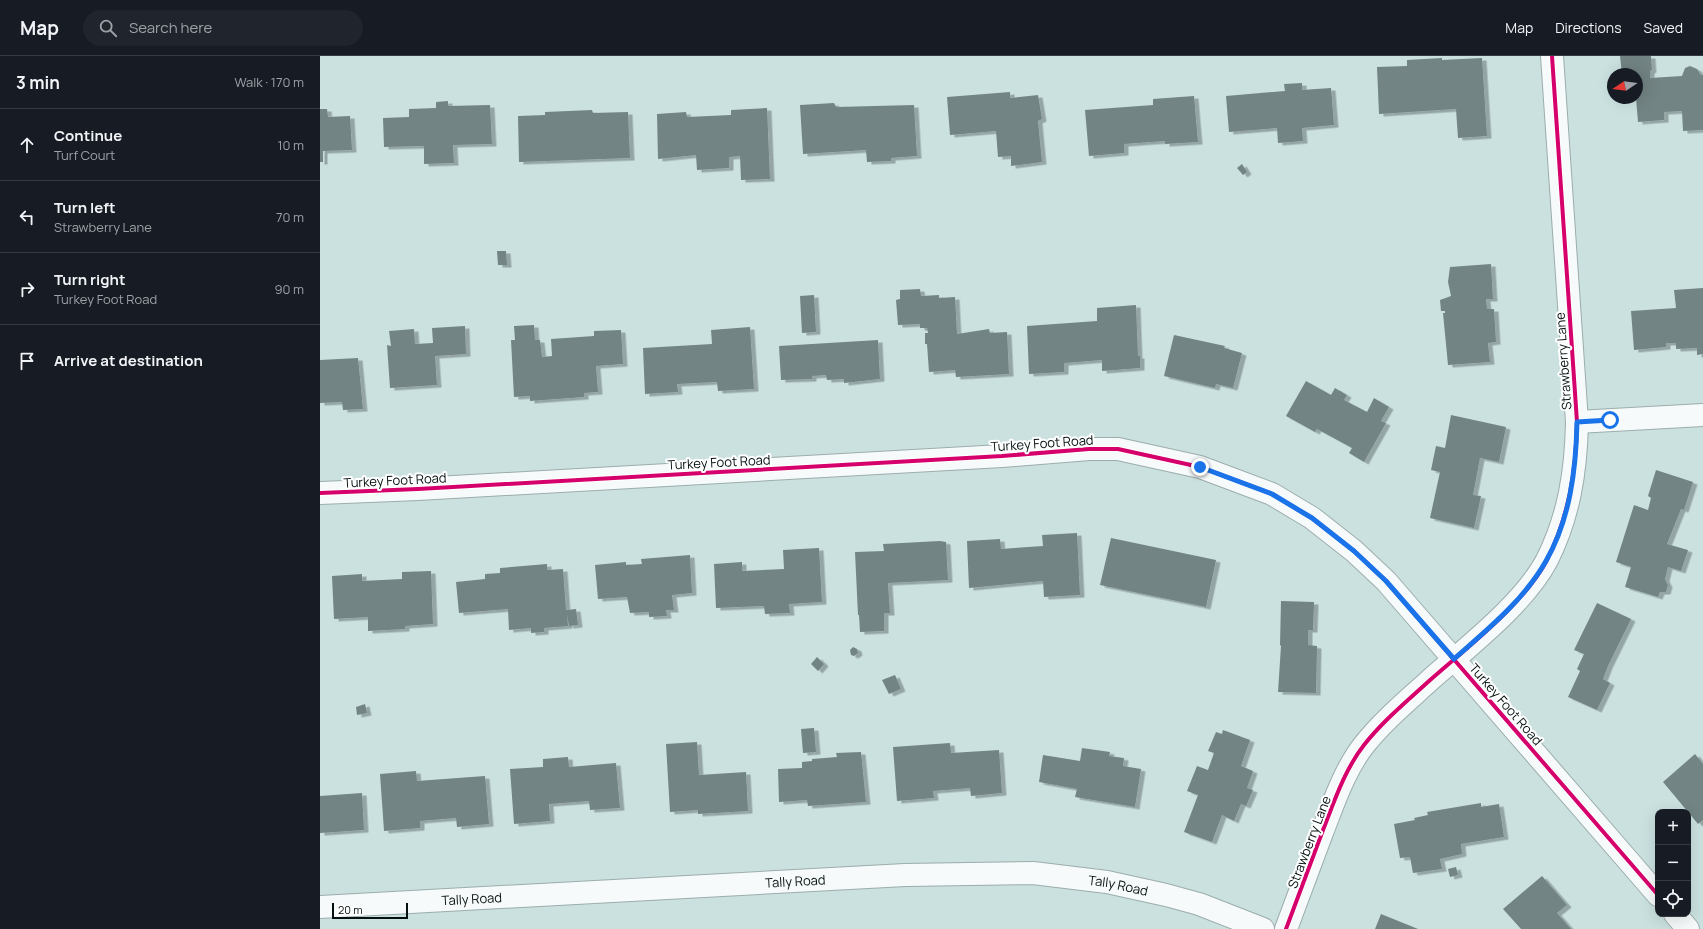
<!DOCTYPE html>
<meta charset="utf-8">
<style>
:root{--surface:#171b24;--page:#20242c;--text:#f1f3f6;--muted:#9ea1a6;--line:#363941}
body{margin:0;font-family:Manrope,sans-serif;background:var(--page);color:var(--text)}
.controls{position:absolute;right:12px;bottom:12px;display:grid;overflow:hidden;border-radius:8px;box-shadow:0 4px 16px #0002}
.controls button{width:36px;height:36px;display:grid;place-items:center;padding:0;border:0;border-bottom:1px solid var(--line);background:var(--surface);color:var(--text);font:20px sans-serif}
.compass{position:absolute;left:1287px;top:12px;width:36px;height:36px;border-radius:50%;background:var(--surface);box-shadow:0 4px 16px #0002;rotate:257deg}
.scale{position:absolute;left:12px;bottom:10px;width:76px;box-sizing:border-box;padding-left:4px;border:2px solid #03100f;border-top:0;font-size:11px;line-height:14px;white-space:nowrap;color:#03100f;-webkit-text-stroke:3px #fff;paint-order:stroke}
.stop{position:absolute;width:12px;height:12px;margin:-9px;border:3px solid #1a73e8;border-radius:50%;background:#fff}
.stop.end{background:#1a73e8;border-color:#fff;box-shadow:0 1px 4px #0008}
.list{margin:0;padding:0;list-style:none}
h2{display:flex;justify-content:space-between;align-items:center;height:52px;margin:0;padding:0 16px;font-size:17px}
h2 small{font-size:13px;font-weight:400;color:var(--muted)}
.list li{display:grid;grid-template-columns:26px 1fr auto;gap:12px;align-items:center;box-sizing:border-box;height:72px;padding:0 16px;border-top:1px solid var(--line)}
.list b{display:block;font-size:15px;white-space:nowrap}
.list p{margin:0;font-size:13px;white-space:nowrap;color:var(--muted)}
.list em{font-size:13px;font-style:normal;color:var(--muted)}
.icon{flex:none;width:22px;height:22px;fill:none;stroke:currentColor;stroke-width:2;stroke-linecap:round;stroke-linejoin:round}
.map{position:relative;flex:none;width:1383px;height:873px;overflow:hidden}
header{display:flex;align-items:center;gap:24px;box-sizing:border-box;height:56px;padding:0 20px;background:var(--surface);border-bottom:1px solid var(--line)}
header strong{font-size:19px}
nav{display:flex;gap:22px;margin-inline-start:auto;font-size:14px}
.search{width:280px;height:36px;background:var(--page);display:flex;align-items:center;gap:10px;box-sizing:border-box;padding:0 14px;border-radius:22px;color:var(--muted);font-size:15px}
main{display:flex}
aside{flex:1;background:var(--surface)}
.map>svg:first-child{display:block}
</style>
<header>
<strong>Map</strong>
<div class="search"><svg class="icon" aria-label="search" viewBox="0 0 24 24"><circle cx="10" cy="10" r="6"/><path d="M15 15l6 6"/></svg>Search here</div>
<nav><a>Map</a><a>Directions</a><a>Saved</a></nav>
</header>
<main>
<aside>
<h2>3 min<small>Walk · 170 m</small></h2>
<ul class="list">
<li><svg class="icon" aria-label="ahead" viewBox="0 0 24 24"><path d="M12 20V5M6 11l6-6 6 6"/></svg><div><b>Continue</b><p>Turf Court</p></div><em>10 m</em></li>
<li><svg class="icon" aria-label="left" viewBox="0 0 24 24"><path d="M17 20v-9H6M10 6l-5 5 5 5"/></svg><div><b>Turn left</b><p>Strawberry Lane</p></div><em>70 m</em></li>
<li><svg class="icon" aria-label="right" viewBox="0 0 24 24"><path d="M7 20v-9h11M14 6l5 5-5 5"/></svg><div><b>Turn right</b><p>Turkey Foot Road</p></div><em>90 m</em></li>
<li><svg class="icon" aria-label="arrive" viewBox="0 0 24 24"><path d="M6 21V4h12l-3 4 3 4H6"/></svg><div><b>Arrive at destination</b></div></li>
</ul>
</aside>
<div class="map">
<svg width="1383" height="873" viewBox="0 0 1383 873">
<defs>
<filter id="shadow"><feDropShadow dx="4.5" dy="2.5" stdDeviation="0" flood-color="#0004"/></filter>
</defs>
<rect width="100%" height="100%" fill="#cae1e0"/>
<g fill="#738484" filter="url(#shadow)">
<polygon points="1300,0 1331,0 1332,14 1330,15 1330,22 1362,20 1365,12 1370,10 1377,13 1381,19 1383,19 1383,74 1363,75 1362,55 1344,56 1344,64 1318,66 1316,42 1317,18 1302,18"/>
<polygon points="1122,2 1122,4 1162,2 1167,80 1138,82 1136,53 1059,58 1057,11 1087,10 1087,4"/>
<polygon points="982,27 982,34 1011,32 1014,69 982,72 983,85 958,87 957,72 909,76 906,40 965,35 964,28"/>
<polygon points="690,36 690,42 718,39 722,63 718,65 722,106 691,110 691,100 678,101 676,75 630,79 627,41"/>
<polygon points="874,40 878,86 845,88 845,85 804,88 804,97 769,100 765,54 833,49 833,43"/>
<polygon points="128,45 128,50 170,49 172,88 133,89 134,107 104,108 104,90 64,91 63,62 89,61 89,53 116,52 116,46"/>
<polygon points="514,47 516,51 594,49 597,100 571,102 571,105 547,106 546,94 483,98 480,49"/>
<polygon points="447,52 450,123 421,124 420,100 409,101 409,112 377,114 376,99 338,103 337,58 366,56 367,61 411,59 411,54"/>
<polygon points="0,53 7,53 8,61 30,60 32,94 3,95 3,106 0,106"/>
<polygon points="272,54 273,57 308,56 310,102 199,106 198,60 225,59 225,56"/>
<polygon points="922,108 927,116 923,119 917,112"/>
<polygon points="177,195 186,195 187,209 178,209"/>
<polygon points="1171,208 1173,243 1166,243 1167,253 1174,253 1176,286 1168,287 1170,306 1128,309 1123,257 1125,257 1125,255 1121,255 1120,244 1131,240 1128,226 1130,211"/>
<polygon points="1383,232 1383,298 1377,299 1377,292 1356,293 1356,287 1346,287 1346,291 1314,294 1311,255 1356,252 1354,234"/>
<polygon points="600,233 601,240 619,239 619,242 635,241 637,278 669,273 670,277 687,276 689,318 636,321 635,314 609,316 607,288 605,288 605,277 608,277 607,272 600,272 600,268 578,269 576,244 580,243 580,234"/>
<polygon points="494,239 496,276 482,277 480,240"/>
<polygon points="816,249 818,300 820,300 820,312 782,315 782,304 744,307 744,316 709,318 707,270 777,265 777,252"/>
<polygon points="214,269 215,284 220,284 222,301 232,300 231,283 274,280 274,275 301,274 303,308 276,310 278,336 264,337 264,341 210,345 210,340 194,341 191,284 195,284 194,270"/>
<polygon points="145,270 146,298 115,300 117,329 70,332 67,289 71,290 69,275 94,273 95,288 113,287 112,272"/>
<polygon points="430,271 434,333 398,335 397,326 357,328 358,336 325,338 323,292 392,288 391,274"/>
<polygon points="854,279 905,290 904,292 922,297 913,332 896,328 895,332 844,320"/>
<polygon points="558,284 560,323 524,327 524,323 507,324 506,319 492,320 492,323 461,324 459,290"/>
<polygon points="38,302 43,353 23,354 22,346 0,347 0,304"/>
<polygon points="986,325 1011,339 1015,332 1027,339 1024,344 1047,356 1054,342 1069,351 1061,365 1066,367 1044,406 1029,397 1032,392 997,373 995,376 966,360"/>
<polygon points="1131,359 1186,371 1179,406 1160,402 1153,439 1161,440 1154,472 1110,462 1120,416 1111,414 1116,390 1125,392"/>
<polygon points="1336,414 1373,426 1364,454 1361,453 1347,488 1368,494 1361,515 1348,511 1345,523 1348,529 1346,536 1340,536 1338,541 1305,531 1311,511 1296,506 1314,449 1328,454 1331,442 1328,440"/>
<polygon points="757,477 760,539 724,541 723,525 649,532 647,485 680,483 681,493 723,490 722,479"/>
<polygon points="791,482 896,504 886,551 780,529"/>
<polygon points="620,485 626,486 628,524 568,527 570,557 564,557 564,575 540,576 539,559 538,559 535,496 564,495 563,488"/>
<polygon points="499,492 502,546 469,548 470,557 445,558 444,550 396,552 394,508 422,506 422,515 464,513 463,494"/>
<polygon points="370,499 372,537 352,539 354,554 346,554 347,560 329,561 329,556 310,557 307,541 278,543 275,509 306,506 306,509 322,508 321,503"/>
<polygon points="227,508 227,514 243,513 246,554 256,553 258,569 249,570 247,558 248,570 224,572 224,576 211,577 211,572 189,574 188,553 139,557 136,526 165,523 165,518 180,517 180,512"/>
<polygon points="111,515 113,568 85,570 85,573 48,575 48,561 14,563 12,520 42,518 42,525 82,523 82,516"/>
<polygon points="961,545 994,546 993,574 988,574 988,589 997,590 996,637 958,636 961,590 960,589"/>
<polygon points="1277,547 1311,563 1288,610 1283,623 1290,627 1277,654 1248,641 1260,615 1257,613 1264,598 1254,594"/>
<polygon points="533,591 537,593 538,597 534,600 531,599 530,594"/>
<polygon points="497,601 504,608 498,615 491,608"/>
<polygon points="575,619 581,633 569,638 562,624"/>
<polygon points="45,648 47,657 37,659 36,651"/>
<polygon points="494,672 496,696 483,697 481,673"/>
<polygon points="903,674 930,684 921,710 933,715 927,732 933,734 926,750 921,748 914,765 902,759 892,786 864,776 878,739 867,735 877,710 888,714 894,697 888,695 896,676 902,678"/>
<polygon points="377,686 379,719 426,716 428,755 378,758 378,754 350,756 346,688"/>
<polygon points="630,687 631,697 679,694 682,737 651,740 650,732 613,735 614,742 577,745 573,691"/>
<polygon points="762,692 790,696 789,700 804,702 803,710 821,713 815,751 755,741 757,733 719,726 723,699 760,705"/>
<polygon points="541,696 546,746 488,750 487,744 459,746 458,713 482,712 482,706 492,705 492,703 517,701 516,697"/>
<polygon points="1375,698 1383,708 1383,764 1378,768 1343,726"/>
<polygon points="248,701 249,711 296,707 300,752 270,754 269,745 229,748 230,765 194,768 190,713 223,711 223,703"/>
<polygon points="96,715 97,725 165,720 169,768 137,771 136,762 100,765 100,772 64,775 60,718"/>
<polygon points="42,737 44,774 0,777 0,740"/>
<polygon points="1161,747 1161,751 1179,748 1184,781 1141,788 1142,798 1120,803 1122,813 1093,817 1090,801 1080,802 1074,768 1095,764 1094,762 1108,759 1107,756"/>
<polygon points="1136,811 1138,819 1130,821 1128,813"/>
<polygon points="1222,820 1247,849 1237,857 1251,873 1201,873 1183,853"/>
<polygon points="1061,858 1098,873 1055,873"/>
</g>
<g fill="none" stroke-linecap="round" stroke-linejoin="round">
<defs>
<g id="minor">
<polyline points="1257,366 1383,359"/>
<polyline points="0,437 98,433 682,400 769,393 798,393 880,411 952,438 992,462 1034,495 1066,525 1338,839"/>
<path id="s1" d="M0 851 585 819 713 817 787 826 846 839 879 848 943 873"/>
<polyline points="1355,858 1368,873"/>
<path d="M966 873C978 840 991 807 1003 774 1014 746 1025 713 1044 689 1063 665 1086 646 1109 625 1145 593 1204 548 1227 504 1249 460 1256 416 1257 366L1232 0"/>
</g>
</defs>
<use href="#minor" stroke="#9badac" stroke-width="24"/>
<use href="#minor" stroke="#f7fafa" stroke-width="22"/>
<defs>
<g id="cycleway">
<polyline points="0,437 98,433 682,400 769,393 798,393 880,411 952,438 992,462 1034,495 1066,525 1338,839"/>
<path d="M966 873C978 840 991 807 1003 774 1014 746 1025 713 1044 689 1063 665 1086 646 1109 625 1145 593 1204 548 1227 504 1249 460 1256 416 1257 366L1232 0"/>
</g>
</defs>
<use href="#cycleway" stroke="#fff" stroke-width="6"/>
<use href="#cycleway" stroke="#d6006c" stroke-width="4"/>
</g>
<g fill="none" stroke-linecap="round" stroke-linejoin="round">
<path stroke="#1a73e8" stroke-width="5" d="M880 411 952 438 992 462 1034 495 1066 525 1134 603C1167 574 1204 544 1226 505 1250 463 1256 414 1257 366L1290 364"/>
</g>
<g text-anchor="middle" stroke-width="4" stroke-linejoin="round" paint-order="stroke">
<g font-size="13" fill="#03100f" stroke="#fff">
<text transform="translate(1243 305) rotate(-94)" y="5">Strawberry Lane</text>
<text transform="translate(722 387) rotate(-4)" y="5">Turkey Foot Road</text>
<text transform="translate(399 406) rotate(-3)" y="5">Turkey Foot Road</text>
<text transform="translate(75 424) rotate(-3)" y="5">Turkey Foot Road</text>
<text transform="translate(1186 648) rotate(49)" y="5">Turkey Foot Road</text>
<text transform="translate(989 786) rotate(-69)" y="5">Strawberry Lane</text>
<text dy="5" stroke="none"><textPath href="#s1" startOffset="476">Tally Road</textPath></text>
<text dy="5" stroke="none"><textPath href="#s1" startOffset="800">Tally Road</textPath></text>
<text dy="5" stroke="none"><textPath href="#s1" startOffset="152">Tally Road</textPath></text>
</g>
</g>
</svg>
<div class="controls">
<button>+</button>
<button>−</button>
<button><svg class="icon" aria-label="locate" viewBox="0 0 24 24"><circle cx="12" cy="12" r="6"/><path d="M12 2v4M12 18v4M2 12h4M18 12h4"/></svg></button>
</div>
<svg class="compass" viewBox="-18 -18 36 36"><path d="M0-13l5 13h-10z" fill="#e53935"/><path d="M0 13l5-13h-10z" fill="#9ea1a6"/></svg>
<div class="scale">20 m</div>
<div class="stop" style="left:1290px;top:364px"></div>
<div class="stop end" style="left:880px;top:411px"></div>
</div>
</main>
